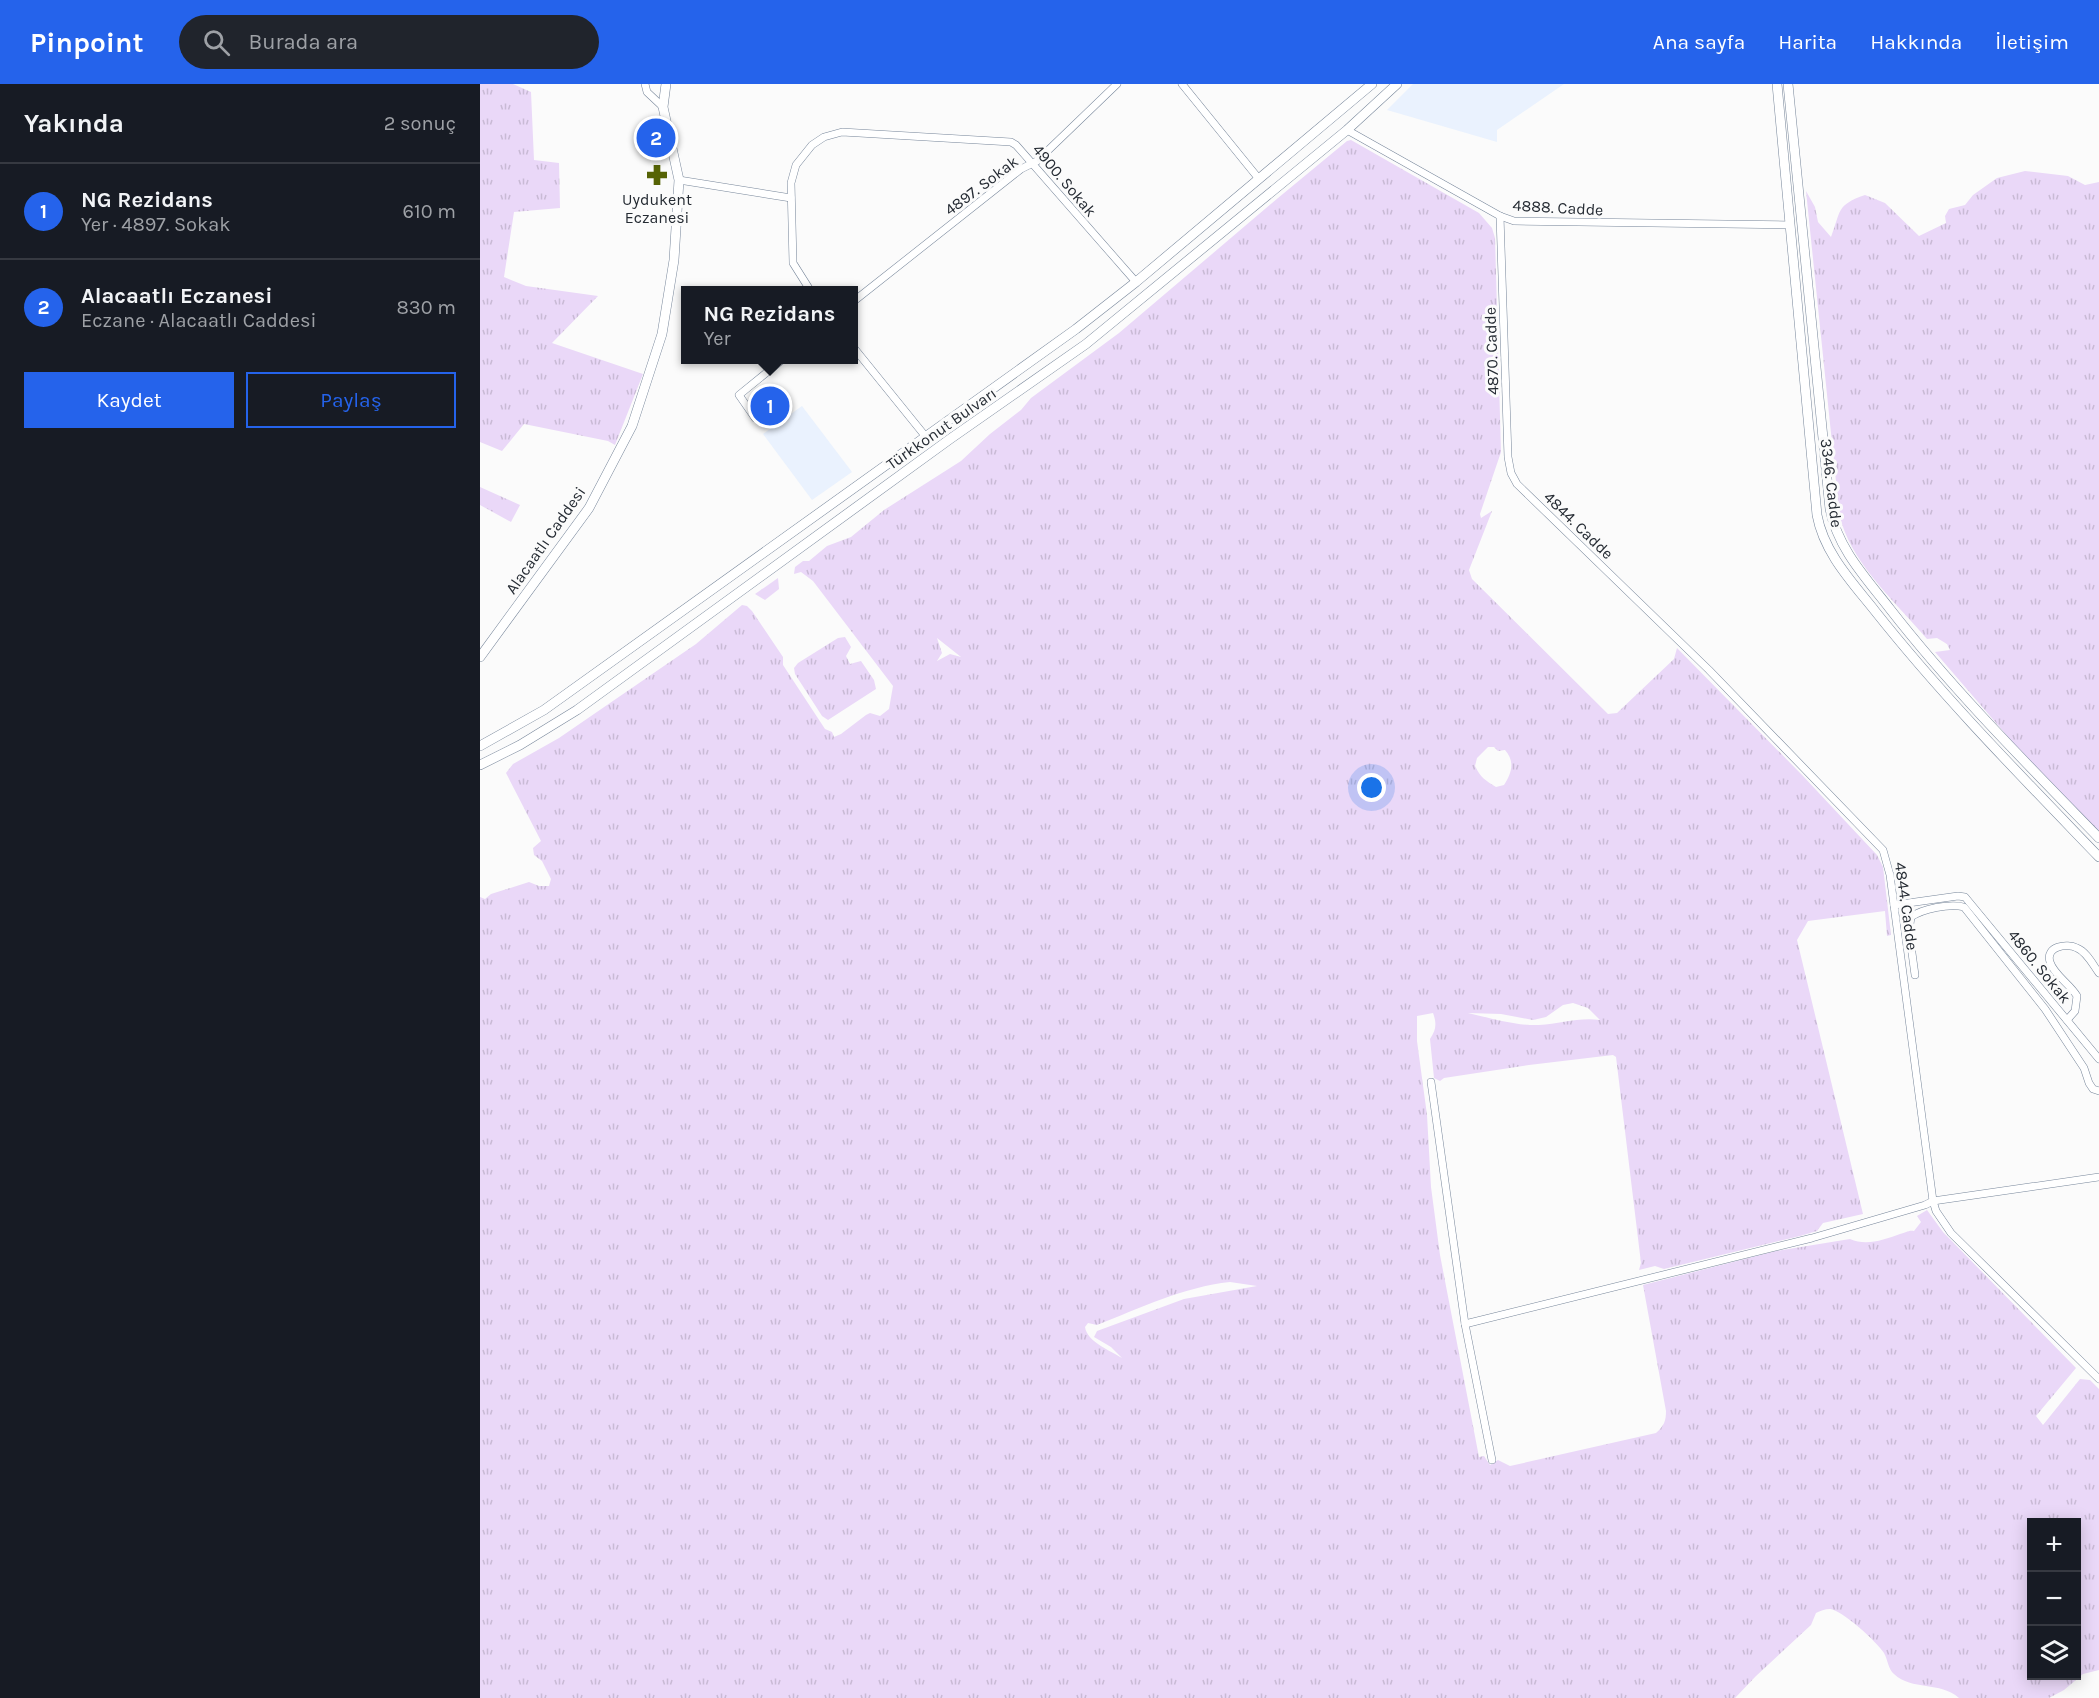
<!DOCTYPE html>
<html lang="tr">
<meta charset="utf-8">
<style>
:root{--surface:#171b24;--page:#20242c;--text:#f1f3f6;--muted:#9ea1a6;--line:#363941;--accent:#2563eb}
body{margin:0;font-family:Karla,sans-serif;background:var(--page);color:var(--text)}
.controls{position:absolute;right:18px;bottom:18px;display:grid;overflow:hidden;border-radius:0px;box-shadow:0 3px 15px #0003}
.controls button{width:54px;height:54px;display:grid;place-items:center;padding:0;border:0;border-bottom:2px solid var(--line);background:var(--surface);color:var(--text);font:30px sans-serif}
.you{position:absolute;left:892px;top:704px;width:21px;height:21px;margin:-15px;border:4px solid #fff;border-radius:50%;background:#1a73e8;box-shadow:0 0 0 9px #1a73e833}
.badge{display:grid;place-items:center;width:39px;height:39px;border-radius:50%;background:var(--accent);color:#fff;font-size:20px;font-weight:700}
.pin{position:absolute;translate:-50% -50%;border:3px solid #fff;box-shadow:0 2px 6px #0006}
.popup{position:absolute;left:201px;top:202px;width:177px;height:78px;box-sizing:border-box;display:grid;place-content:center;border-radius:0px;background:var(--surface);filter:drop-shadow(0 2px 4px #0005);font-size:20px;white-space:nowrap;color:var(--muted)}
.popup b{font-size:22px;color:var(--text)}
.popup::after{content:'';position:absolute;left:50%;top:100%;margin-left:-12px;border:12px solid transparent;border-top-color:var(--surface)}
.list{margin:0;padding:0;list-style:none}
h2{display:flex;justify-content:space-between;align-items:center;height:78px;margin:0;padding:0 24px;font-size:26px}
h2 small{font-size:20px;font-weight:400;color:var(--muted)}
.list li{display:grid;grid-template-columns:39px 1fr auto;gap:18px;align-items:center;box-sizing:border-box;height:96px;padding:0 24px;border-top:2px solid var(--line)}
.list b{display:block;font-size:22px;white-space:nowrap}
.list p{margin:0;font-size:20px;white-space:nowrap;color:var(--muted)}
.list em{font-size:20px;font-style:normal;color:var(--muted)}
.actions{display:flex;gap:12px;padding:18px 24px}
.actions a{flex:1;padding:14px 0;border:2px solid var(--accent);border-radius:0px;text-align:center;font-size:21px;color:var(--accent)}
.actions .main{background:var(--accent);color:#fff}
.icon{flex:none;width:33px;height:33px;fill:none;stroke:currentColor;stroke-width:2;stroke-linecap:round;stroke-linejoin:round}
.map{position:relative;flex:none;width:1619px;height:1614px;overflow:hidden}
header{display:flex;align-items:center;gap:36px;box-sizing:border-box;height:84px;padding:0 30px;background:var(--accent);color:#fff}
header strong{font-size:28px}
nav{display:flex;gap:33px;margin-inline-start:auto;font-size:21px}
.search{width:420px;height:54px;background:var(--page);display:flex;align-items:center;gap:15px;box-sizing:border-box;padding:0 21px;border-radius:33px;color:var(--muted);font-size:22px}
main{display:flex}
aside{flex:1;background:var(--surface)}
.map>svg:first-child{display:block}
</style>
<header>
<strong>Pinpoint</strong>
<div class="search"><svg class="icon" aria-label="search" viewBox="0 0 24 24"><circle cx="10" cy="10" r="6"/><path d="M15 15l6 6"/></svg>Burada ara</div>
<nav><a>Ana sayfa</a><a>Harita</a><a>Hakkında</a><a>İletişim</a></nav>
</header>
<main>
<aside>
<h2>Yakında<small>2 sonuç</small></h2>
<ul class="list">
<li><span class="badge">1</span><div><b>NG Rezidans</b><p>Yer · 4897. Sokak</p></div><em>610 m</em></li>
<li><span class="badge">2</span><div><b>Alacaatlı Eczanesi</b><p>Eczane · Alacaatlı Caddesi</p></div><em>830 m</em></li>
</ul>
<div class="actions"><a class="main">Kaydet</a><a>Paylaş</a></div>
</aside>
<div class="map">
<svg width="1619" height="1614" viewBox="0 0 1619 1614">
<defs>
<pattern id="grass-tufts" width="24" height="20" patternUnits="userSpaceOnUse" patternTransform="scale(1.5)"><rect width="24" height="20" fill="#ead8f8"/><path d="M3 7l-1-3M5 7V3M7 7l1-3M15 17l-1-3M17 17v-4M19 17l1-3" fill="none" stroke="#c9bad5"/></pattern>
</defs>
<rect width="100%" height="100%" fill="#fbfbfb"/>
<g fill="#eaf2fe">
<polygon points="933,0 1084,0 1017,46 1017,58 907,26"/>
<polygon points="322,322 372,388 332,416 283,350"/>
</g>
<g fill="url(#grass-tufts)" fill-rule="evenodd">
<polygon points="0,0 33,0 51,8 54,76 79,79 80,124 34,128 24,193 46,202 118,212 72,259 163,290 135,361 128,357 44,340 22,367 0,358"/>
<path d="M871 56 999 129 1012 144 1015 154 1021 368 1000 430 1001 434 1012 427 989 486 992 495 1128 630 1137 629 1194 575 1197 564 1323 692 1397 771 1403 783 1411 851 1407 852 1405 827 1328 837 1317 856 1383 1130 1343 1139 1337 1147 1320 1152 1184 1185 1175 1182 1159 1186 1161 1179 1136 973 1133 971 1049 981 964 994 960 997 954 994 950 955C956 946 957 940 953 929L937 932V957L947 1031 951 1103 960 1171 999 1373 1004 1372 1010 1381 1018 1376 1030 1382 1176 1349C1184 1342 1186 1337 1186 1327L1163 1201 1296 1167 1370 1155C1386 1162 1404 1156 1420 1150 1426 1149 1428 1146 1434 1147L1441 1138 1437 1132 1447 1126 1463 1148 1596 1284 1556 1332 1563 1341 1600 1295 1610 1296 1619 1305V1586L1603 1590 1584 1606 1569 1614H1479C1460 1597 1432 1607 1414 1590 1408 1585 1408 1576 1404 1569 1397 1558 1362 1526 1350 1525 1345 1525 1340 1527 1336 1529L1331 1541 1276 1592 1255 1614H0V813L5 815 11 810 49 798 59 802H69L71 795 62 777 54 771 53 764 61 757 26 689 33 680 79 654 216 560 262 521 267 522 272 527 303 573V581L345 645 352 648 354 653 361 650 386 631 390 629 400 632 409 625 413 602 333 497 321 488 314 490 315 483 323 477H329L347 462 371 453 404 426 481 377 510 350 541 326 551 314 639 249 798 114 867 57ZM457 554 481 573 470 570 457 577 462 569ZM1008 663H1014L1018 667 1025 666C1035 677 1032 689 1024 701L1016 703C1006 697 1000 693 995 682L997 674ZM1093 919 1108 924 1120 936C1099 933 1080 940 1059 941 1036 942 1010 934 988 929L1021 930 1053 936 1066 933 1083 921ZM750 1198 777 1202 704 1215 617 1247 614 1253 631 1263 642 1274C631 1267 607 1258 605 1243L608 1239 617 1241C660 1224 704 1203 750 1198ZM1552 1438H1596V1592H1552Z"/>
<path d="M1545 87 1588 92 1605 101 1619 98V754L1541 668 1455 568 1470 566 1467 560 1457 554 1447 555C1418 521 1375 482 1362 440 1359 432 1359 424 1358 417L1326 107 1335 123 1338 138 1351 153C1361 127 1356 121 1385 111L1405 119 1439 152 1466 139 1465 132 1469 125 1485 121 1493 111 1517 94Z"/>
<polygon points="0,403 40,421 31,438 0,421"/>
<polygon points="298,494 299,505 285,516 275,510"/>
<polygon points="365,553 371,563 366,572 370,580 381,577 394,596 396,605 348,636 342,632 315,590 314,584 318,579 358,554"/>
</g>
<g fill="none" stroke-linecap="round" stroke-linejoin="round">
<defs>
<g id="street">
<polyline points="165,0 167,8 183,23"/>
<polyline points="702,0 779,95"/>
<polyline points="867,46 1020,132 1034,137 1310,141"/>
<polyline points="199,96 311,114"/>
<polyline points="1020,132 1028,373 1031,389 1037,400 1229,586 1403,766 1410,791 1453,1117 1456,1127 1471,1149 1619,1295"/>
<polyline points="330,206 313,179 311,99 316,81 332,61 344,53 362,48 531,58 536,61 656,198"/>
<polyline points="374,217 541,85 557,77 637,0"/>
<polyline points="374,264 446,353"/>
<polyline points="275,334 259,311 302,276"/>
<polyline points="1414,821 1478,812 1485,813 1619,975"/>
<path d="M1435 891 1429 847 1431 833C1442 825 1470 819 1484 823L1565 925 1604 984 1609 999 1613 1005 1619 1007"/>
<path d="M1587 936 1595 927 1597 912C1590 900 1574 891 1570 878 1565 862 1587 859 1597 864 1607 868 1613 881 1619 889"/>
<polyline points="951,998 985,1240 1012,1376"/>
<polyline points="985,1240 1332,1154 1445,1121 1453,1117 1619,1093"/>
</g>
<g id="secondary">
<path d="M1297 0 1337 431C1344 469 1372 498 1395 527 1464 614 1542 693 1619 773"/>
<path d="M1308 0 1350 425C1358 465 1386 494 1410 525 1474 607 1547 680 1619 754"/>
<polyline points="0,573 109,424 152,342 182,250 194,176 199,96 183,23 186,0"/>
<polyline points="0,662 64,626 596,245 656,198 892,0"/>
<polyline points="0,681 40,661 97,626 470,355 606,260 867,46 917,0"/>
</g>
</defs>
<use href="#street" stroke="#77869a" stroke-width="8"/>
<use href="#secondary" stroke="#77869a" stroke-width="10"/>
<use href="#street" stroke="#fff" stroke-width="7"/>
<use href="#secondary" stroke="#fff" stroke-width="9"/>
</g>
<defs>
<symbol id="pharmacy-bare" viewBox="-9 -9 18 18"><path d="M-2-6h4v4h4v4h-4v4h-4v-4h-4v-4h4Z" fill="#566305" stroke="#fbfbfb" stroke-width="2.5" paint-order="stroke"/></symbol>
</defs>
<g fill-rule="evenodd">
<use href="#pharmacy-bare" x="162" y="76" width="30" height="30"/>
</g>
<g text-anchor="middle" stroke-width="6" stroke-linejoin="round" paint-order="stroke">
<g font-size="16" fill="#252b33" stroke="#fbfbfb">
<text transform="translate(585 96) rotate(50)" y="6">4900. Sokak</text>
<text transform="translate(501 101) rotate(-37)" y="6">4897. Sokak</text>
<text transform="translate(1078 123) rotate(3)" y="6">4888. Cadde</text>
<text transform="translate(1011 267) rotate(-92)" y="6">4870. Cadde</text>
<text transform="translate(461 344) rotate(-35)" y="6">Türkkonut Bulvarı</text>
<text transform="translate(1352 399) rotate(83)" y="6">3346. Cadde</text>
<text transform="translate(1099 441) rotate(44)" y="6">4844. Cadde</text>
<text transform="translate(65 456) rotate(-55)" y="6">Alacaatlı Caddesi</text>
<text transform="translate(1427 822) rotate(82)" y="6">4844. Cadde</text>
<text transform="translate(1560 882) rotate(51)" y="6">4860. Sokak</text>
</g>
<g font-size="16" fill="#252b33" stroke="#fbfbfb">
<text x="177" y="121">Uydukent<tspan x="177" dy="18">Eczanesi</tspan></text>
</g>
</g>
</svg>
<div class="controls">
<button>+</button>
<button>−</button>
<button><svg class="icon" aria-label="layers" viewBox="0 0 24 24"><path d="M12 4l9 5-9 5-9-5zM3 14l9 5 9-5"/></svg></button>
</div>
<div class="you"></div>
<div class="pin badge" style="left:290px;top:322px">1</div>
<div class="popup"><b>NG Rezidans</b>Yer</div>
<div class="pin badge" style="left:176px;top:54px">2</div>
</div>
</main>
